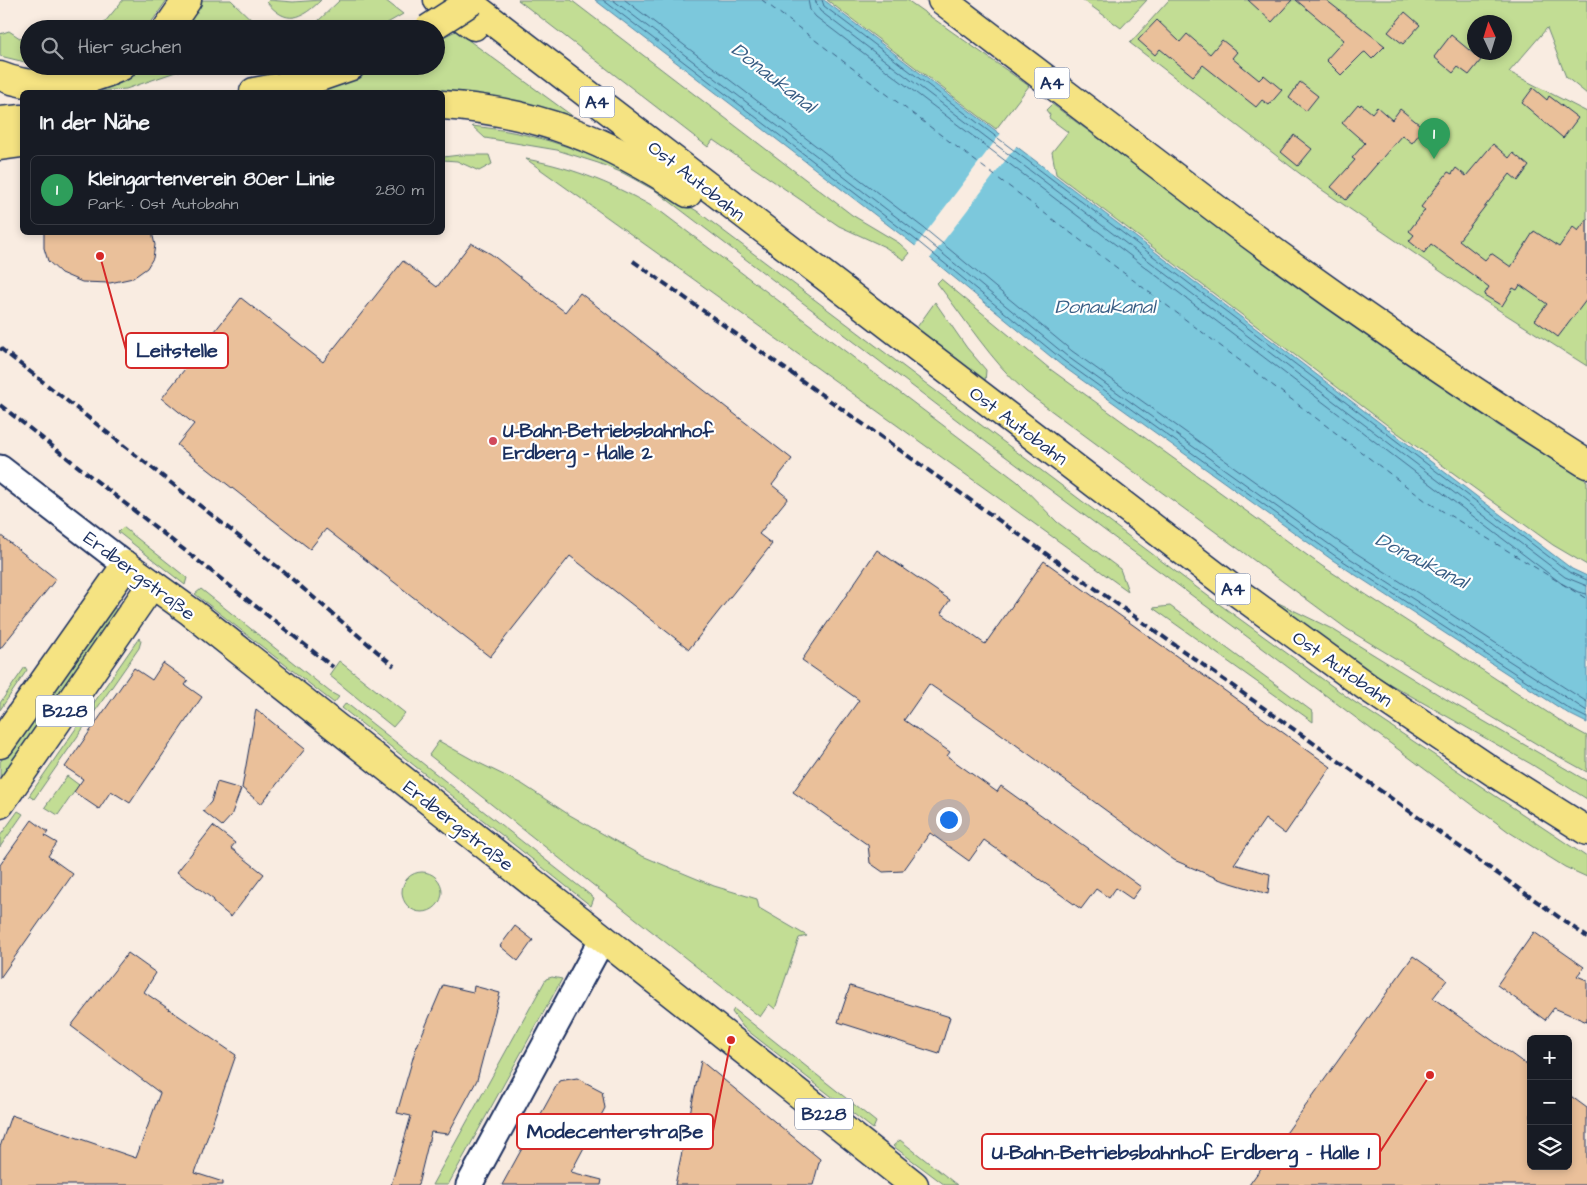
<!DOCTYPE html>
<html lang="de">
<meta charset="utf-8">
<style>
:root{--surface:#171b24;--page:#242831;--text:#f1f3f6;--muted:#9ea1a6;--line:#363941;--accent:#ea580c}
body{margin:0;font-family:"Architects Daughter",sans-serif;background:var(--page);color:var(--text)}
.controls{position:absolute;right:15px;bottom:15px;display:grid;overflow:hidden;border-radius:8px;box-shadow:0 2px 8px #0003}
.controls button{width:45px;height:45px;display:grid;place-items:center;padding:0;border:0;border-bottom:1px solid var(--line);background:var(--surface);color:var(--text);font:25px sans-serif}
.compass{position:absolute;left:1467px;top:15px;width:45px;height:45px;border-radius:50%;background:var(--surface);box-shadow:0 2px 8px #0003;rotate:356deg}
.you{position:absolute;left:948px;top:819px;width:18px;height:18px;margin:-12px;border:4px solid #fff;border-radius:50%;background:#1a73e8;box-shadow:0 0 0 8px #1a73e833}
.badge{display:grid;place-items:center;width:32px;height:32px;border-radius:50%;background:var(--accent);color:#fff;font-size:16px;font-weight:700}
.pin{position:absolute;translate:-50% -41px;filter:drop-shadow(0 1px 2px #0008)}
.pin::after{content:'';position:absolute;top:26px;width:18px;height:15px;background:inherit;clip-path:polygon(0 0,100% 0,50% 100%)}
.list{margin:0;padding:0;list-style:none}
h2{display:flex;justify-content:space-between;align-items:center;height:65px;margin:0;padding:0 20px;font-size:21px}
h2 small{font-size:16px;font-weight:400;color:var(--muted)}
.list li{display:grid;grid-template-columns:32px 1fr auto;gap:15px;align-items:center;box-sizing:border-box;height:70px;margin:0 10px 10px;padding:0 10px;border:1px solid var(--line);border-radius:8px}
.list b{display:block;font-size:19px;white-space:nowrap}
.list p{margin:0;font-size:16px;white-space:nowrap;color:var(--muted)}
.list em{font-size:16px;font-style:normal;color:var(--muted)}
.icon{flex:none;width:28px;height:28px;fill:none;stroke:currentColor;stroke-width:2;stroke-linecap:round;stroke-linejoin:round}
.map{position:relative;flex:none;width:1587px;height:1185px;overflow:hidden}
.search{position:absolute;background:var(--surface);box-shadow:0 2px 8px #0003;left:20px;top:20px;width:425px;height:55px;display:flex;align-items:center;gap:12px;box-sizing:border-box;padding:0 18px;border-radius:28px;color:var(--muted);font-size:19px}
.panel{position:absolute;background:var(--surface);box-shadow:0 2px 8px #0003;left:20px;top:90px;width:425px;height:145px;border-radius:8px}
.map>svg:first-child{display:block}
</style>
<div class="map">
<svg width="1587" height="1185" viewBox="0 0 1587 1185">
<rect width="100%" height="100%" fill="#f9ece1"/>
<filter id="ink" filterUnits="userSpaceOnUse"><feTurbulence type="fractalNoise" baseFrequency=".02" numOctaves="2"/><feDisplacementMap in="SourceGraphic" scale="10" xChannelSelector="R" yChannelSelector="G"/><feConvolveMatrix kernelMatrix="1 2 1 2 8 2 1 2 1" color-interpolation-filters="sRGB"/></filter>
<g filter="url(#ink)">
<g fill="#c2dd94" stroke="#6e8679" fill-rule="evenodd">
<polygon points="123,0 167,0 153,20 143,29 99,29"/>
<polygon points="197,0 231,0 261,29 181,29"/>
<path d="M269 0 293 2 321 0C302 19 286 26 267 2Z"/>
<polygon points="340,0 385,0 403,14 377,29 296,29 316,23"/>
<polygon points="518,0 571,0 852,215 899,243 910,253 904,260 885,247 839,226 713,140 708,147"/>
<polygon points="827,0 907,0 1029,86 996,129"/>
<polygon points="1083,0 1147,0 1121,28"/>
<path d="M1169 0H1587V94L1566 77 1547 28 1509 72 1587 112V366L1475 295 1312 183 1130 43ZM1474 22H1504V52H1474Z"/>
<polygon points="9,31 29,44 29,63 0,56 0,34"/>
<polygon points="456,31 571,115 570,118 442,92 312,92 385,66 436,66 436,40"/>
<polygon points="139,66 193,66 126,89 87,92"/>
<polygon points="1052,104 1341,318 1511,434 1587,481 1587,565 1553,545 1395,431 1056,174 1052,152 1068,132 1049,118 1050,115 1046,110"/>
<path d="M472 126C560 135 622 166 697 211L1208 596 1350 699 1587 857V877L1565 867 1509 832 970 430 656 191 623 173 598 163 557 150 485 138Z"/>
<polygon points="460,155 489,155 492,164 479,171 457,161 443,160 443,157"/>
<path d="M526 159C575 168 618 186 660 211L1018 482 1057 522 1120 569 1128 591Z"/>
<path d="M941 279 1050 369 1322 566 1567 725 1587 736V772L1540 746 1347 629 1026 392C991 361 966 320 937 283Z"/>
<polygon points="935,302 967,348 986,370 985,382 915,330"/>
<polygon points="123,527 187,578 185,585 118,532"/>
<polygon points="201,589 330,692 339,697 334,703 195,594"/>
<polygon points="1260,594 1332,629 1449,701 1587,781 1587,799 1531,764 1360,667"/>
<polygon points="109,604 121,613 0,786 0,762"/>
<polygon points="1170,606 1313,712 1313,722 1153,608"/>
<polygon points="139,638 141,641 139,648 34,799 29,796"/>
<polygon points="339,661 405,713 393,727 329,675"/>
<polygon points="25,667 27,670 0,710 0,703"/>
<polygon points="346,703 594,898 591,906 342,708"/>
<polygon points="439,741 475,761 522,784 568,814 640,855 714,886 757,899 759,908 807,936 799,938 775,1009 769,1004 760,1017 429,755"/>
<polygon points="67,776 79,785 58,815 45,807"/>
<polygon points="18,811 23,814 0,847 0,836"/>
<circle cx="422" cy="892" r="20"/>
<polygon points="552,977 562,979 448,1185 432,1185 546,979"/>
<polygon points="734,1009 876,1122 873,1129 743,1027 732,1012"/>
<polygon points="900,1140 957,1185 945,1185 893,1146"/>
</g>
<polygon fill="#7cc8dc" stroke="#558baa" points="595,0 824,0 1572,569 1587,576 1587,723 1569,714 1331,559 1061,365 913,244"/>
<polygon fill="#f9ece1" points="1002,132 1018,144 929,260 914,248"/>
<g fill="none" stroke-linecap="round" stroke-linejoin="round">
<g stroke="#426c90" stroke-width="1">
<polyline points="603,0 916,240 1064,361 1334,555 1571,710 1587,718"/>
<polyline points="613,0 920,235 1068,357 1337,550 1587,711"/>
<polyline points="625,0 925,229 1072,351 1342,544 1587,702"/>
<polyline points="808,0 810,10 816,17 1561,583 1578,592 1587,594"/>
<polyline points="815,0 820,11 1565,577 1587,586"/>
<polyline points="822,0 824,6 1569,572 1587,580"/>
</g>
<polyline stroke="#385d84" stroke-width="1" stroke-dasharray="6 5" stroke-linecap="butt" points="762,0 1426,501 1587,599"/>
</g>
<g fill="#eac09a" stroke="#1b2f5e">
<polygon points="1248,0 1292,0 1272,22"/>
<polygon points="1296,0 1326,0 1385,46 1372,59 1365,52 1363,53 1341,75 1326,60 1344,40"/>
<polygon points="1405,12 1420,25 1403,44 1388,32"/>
<polygon points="1157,20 1180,42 1187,34 1210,54 1222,40 1237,52 1232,58 1259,80 1264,75 1282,90 1269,105 1262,100 1256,107 1203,65 1193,76 1160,49 1155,55 1138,40"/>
<polygon points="1451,35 1481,60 1469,75 1458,67 1453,73 1434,57"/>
<polygon points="1300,82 1318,96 1306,111 1289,98"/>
<polygon points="1533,88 1547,100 1549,96 1578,118 1563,138 1522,103"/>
<polygon points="1358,104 1360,106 1361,104 1372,113 1377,107 1392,120 1400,109 1424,128 1412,143 1402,135 1346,200 1331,187 1355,160 1352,158 1365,143 1342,123"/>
<polygon points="1294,135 1312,149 1298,166 1281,152"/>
<polygon points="1493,144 1509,158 1513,153 1529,166 1518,181 1510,174 1459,240 1485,260 1491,253 1511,267 1534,231 1559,247 1573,227 1578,231 1587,219 1587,299 1558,337 1535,320 1547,304 1520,285 1517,290 1513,288 1502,306 1484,295 1489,287 1431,244 1424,253 1409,241 1414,235 1409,231 1425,210 1421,207 1448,172 1452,174 1456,168 1466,176"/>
<polygon points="44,232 152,232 155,245 153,258 147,268 133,278 110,283 82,282 61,273 48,261 44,248"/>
<polygon points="471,243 491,254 565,312 580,293 792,459 772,485 788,498 759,534 772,544 689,649 570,556 490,657 326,529 310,549 177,445 194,424 162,398 241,298 323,362 403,261 437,287"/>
<polygon points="0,535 56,579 0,649"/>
<polygon points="877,550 950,600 941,613 985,644 1044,561 1331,767 1285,834 1265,819 1234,864 1270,874 1268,894 1221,880 1174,860 997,731 929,684 904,720 950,752 947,756 997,792 1001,786 1141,887 1132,899 1116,888 1109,898 1096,889 1081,909 984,840 969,861 930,833 903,871 883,872 870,863 868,845 793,792 859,700 802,660"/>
<polygon points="163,663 188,681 185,685 202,697 130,803 111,791 99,809 74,792 83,779 65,767 134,668 152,680"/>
<polygon points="256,709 305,749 261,804 242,788"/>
<polygon points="217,782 241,789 231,816 222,826 203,811 211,802"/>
<polygon points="32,820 48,832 45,836 57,843 48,856 73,874 0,978 0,865"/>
<polygon points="213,826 235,843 231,848 264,874 231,917 213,902 214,900 177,872"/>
<polygon points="515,926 533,940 518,961 500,946"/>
<polygon points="1534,932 1584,967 1577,976 1587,980 1587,1022 1554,1008 1545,1020 1497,985"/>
<polygon points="128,953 156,973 144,992 236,1055 195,1173 223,1182 223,1185 0,1185 0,1147 11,1115 136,1158 160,1093 71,1026"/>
<polygon points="1413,956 1447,980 1433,998 1531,1068 1531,1166 1568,1166 1568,1094 1587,1108 1587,1185 1249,1185"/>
<polygon points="443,985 473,992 474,986 500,993 477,1080 448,1134 431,1132 418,1185 391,1185 411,1116 397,1113 415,1051"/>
<polygon points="850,986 950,1017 939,1054 838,1022"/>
<polygon points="701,1061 820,1159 813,1185 675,1185"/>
<polygon points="577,1078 602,1091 605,1108 571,1172 602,1180 601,1185 502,1185 559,1081"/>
</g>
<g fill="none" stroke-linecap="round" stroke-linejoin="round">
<defs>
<g id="secondary">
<polyline points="0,468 126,565"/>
<polyline points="469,1185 603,938"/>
</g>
<g id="primary">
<polyline points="0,744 126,565 191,612 914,1185"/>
<polyline points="0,804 152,584"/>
</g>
<g id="highway">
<polyline points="438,0 474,26"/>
<polyline points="465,0 1234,590 1367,687 1495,773 1587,831"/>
<path d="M942 0C1043 76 1143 154 1244 230 1355 312 1470 390 1587 464"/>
<polyline points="167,29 187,0"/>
<path d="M0 76C39 92 85 84 122 66"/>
<polyline points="254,92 302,83 351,66"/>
<path d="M442 105C537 111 610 141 688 193"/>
<polyline points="0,121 22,119"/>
<polyline points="0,146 22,143"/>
</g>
</defs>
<use href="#secondary" stroke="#1b2f5e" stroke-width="29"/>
<use href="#primary" stroke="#1b2f5e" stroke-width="31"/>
<use href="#highway" stroke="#1b2f5e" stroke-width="31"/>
<use href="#secondary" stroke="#fff" stroke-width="25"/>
<use href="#primary" stroke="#f5e382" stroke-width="28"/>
<use href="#highway" stroke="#f5e382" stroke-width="28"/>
<g stroke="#1b2f5e" stroke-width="4" stroke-dasharray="8 4" stroke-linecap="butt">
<polyline points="633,261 1587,937"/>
<polyline points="0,348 279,568 394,666"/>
<polyline points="0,405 333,667"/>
</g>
<defs>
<polyline id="highway-bridge" points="428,29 473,0"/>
</defs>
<use href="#highway-bridge" stroke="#1b2f5e" stroke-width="31" stroke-linecap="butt"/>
<use href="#highway-bridge" stroke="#f5e382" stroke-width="28"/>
</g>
</g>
<circle fill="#d1495b" stroke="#fff" stroke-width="2" cx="493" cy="441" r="5"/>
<g text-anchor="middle" stroke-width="4.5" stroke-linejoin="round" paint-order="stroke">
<g fill="#fff" stroke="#5f6d8e" stroke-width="1">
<rect x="1034.5" y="67.5" width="35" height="31" rx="4"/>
<rect x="579.5" y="86.5" width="35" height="31" rx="4"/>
<rect x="1215.5" y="573.5" width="35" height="31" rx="4"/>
<rect x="36" y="695.5" width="58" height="31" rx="4"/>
<rect x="795" y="1098.5" width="58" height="31" rx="4"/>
</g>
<g font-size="18" font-weight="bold" fill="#1b2f5e">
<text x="1052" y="89">A4</text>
<text x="597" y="108">A4</text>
<text x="1233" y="595">A4</text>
<text x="65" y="717">B228</text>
<text x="824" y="1120">B228</text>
</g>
<g font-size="19" fill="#1b2f5e" stroke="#fff">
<text transform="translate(697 180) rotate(38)" y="7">Ost Autobahn</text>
<text transform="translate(1019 425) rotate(37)" y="7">Ost Autobahn</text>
<text transform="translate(140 575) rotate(37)" y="7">Erdbergstraße</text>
<text transform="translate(1343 668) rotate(35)" y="7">Ost Autobahn</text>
<text transform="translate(459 825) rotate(38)" y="7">Erdbergstraße</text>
</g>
<g font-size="19" font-weight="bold" fill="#1b2f5e" stroke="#fff" text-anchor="start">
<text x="503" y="437">U-Bahn-Betriebsbahnhof<tspan x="503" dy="22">Erdberg - Halle 2</tspan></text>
</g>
<g font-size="20" font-style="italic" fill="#385d84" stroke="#fff">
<text transform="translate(774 77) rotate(38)" y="7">Donaukanal</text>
<text x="1105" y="313">Donaukanal</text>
<text transform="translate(1422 560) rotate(27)" y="7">Donaukanal</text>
</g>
</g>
<path fill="none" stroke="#d62828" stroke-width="2" d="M100 256L126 350M731 1040L713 1131M1430 1075L1380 1152"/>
<g fill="#d62828" stroke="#fff" stroke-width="2">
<circle cx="100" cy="256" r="5"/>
<circle cx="731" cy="1040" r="5"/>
<circle cx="1430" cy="1075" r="5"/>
</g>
<g fill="#fff" stroke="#d62828" stroke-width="2">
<rect x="126" y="333" width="102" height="35" rx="5"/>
<rect x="517" y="1114" width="196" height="35" rx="5"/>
<rect x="982" y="1134" width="398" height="35" rx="5"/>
</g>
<g font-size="20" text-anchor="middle" font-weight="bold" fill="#1b2f5e">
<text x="177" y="357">Leitstelle</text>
<text x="615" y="1138">Modecenterstraße</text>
<text x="1181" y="1159">U-Bahn-Betriebsbahnhof Erdberg - Halle 1</text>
</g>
</svg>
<div class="controls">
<button>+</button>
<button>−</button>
<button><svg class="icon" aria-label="layers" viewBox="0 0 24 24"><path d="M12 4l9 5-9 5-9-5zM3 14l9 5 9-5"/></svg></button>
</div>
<svg class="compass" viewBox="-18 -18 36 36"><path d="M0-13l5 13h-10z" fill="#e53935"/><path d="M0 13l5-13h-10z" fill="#9ea1a6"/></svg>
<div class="you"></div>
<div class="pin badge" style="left:1434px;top:159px;background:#2e9e5b">1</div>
<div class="search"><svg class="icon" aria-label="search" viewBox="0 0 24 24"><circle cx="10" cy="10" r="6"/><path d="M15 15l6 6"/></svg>Hier suchen</div>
<section class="panel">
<h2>In der Nähe<small></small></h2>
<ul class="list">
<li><span class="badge" style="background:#2e9e5b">1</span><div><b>Kleingartenverein 80er Linie</b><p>Park · Ost Autobahn</p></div><em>280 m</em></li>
</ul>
</section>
</div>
